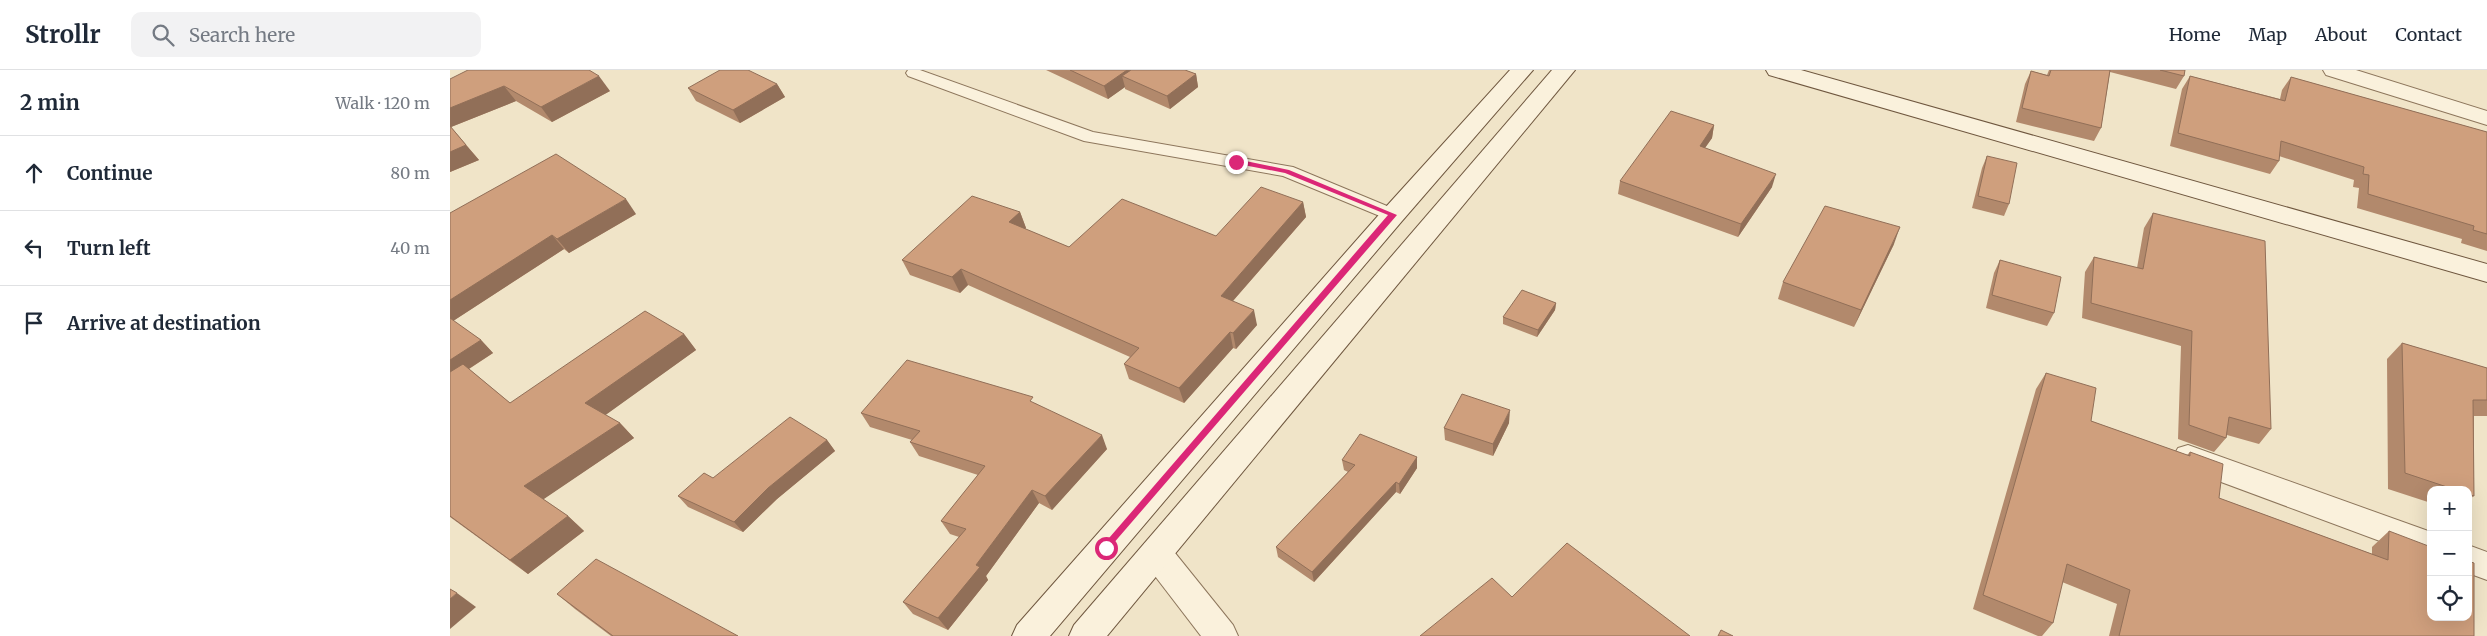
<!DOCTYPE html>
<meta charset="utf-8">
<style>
:root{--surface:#fff;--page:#f2f2f3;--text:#1f2937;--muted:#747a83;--line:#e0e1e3}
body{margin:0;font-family:Merriweather,serif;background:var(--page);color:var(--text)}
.controls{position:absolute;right:15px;bottom:15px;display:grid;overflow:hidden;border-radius:10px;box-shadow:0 5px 20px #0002}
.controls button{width:45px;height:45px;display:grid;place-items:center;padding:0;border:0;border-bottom:1px solid var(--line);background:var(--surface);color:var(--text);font:25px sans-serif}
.stop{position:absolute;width:15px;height:15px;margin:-11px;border:4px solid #db2777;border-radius:50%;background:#fff}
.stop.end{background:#db2777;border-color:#fff;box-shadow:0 1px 5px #0008}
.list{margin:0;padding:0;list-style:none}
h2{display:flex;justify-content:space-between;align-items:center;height:65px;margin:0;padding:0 20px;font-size:21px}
h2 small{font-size:16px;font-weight:400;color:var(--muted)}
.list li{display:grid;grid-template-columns:32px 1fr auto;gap:15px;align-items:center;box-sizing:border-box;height:75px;padding:0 20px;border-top:1px solid var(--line)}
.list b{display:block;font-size:19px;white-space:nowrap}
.list em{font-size:16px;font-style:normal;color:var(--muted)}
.icon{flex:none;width:28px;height:28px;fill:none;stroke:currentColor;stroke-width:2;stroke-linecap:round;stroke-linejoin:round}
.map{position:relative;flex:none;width:2037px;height:566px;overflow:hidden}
header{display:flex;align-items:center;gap:30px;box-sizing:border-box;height:70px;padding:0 25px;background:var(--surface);border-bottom:1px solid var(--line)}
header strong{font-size:24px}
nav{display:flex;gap:28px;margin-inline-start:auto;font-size:18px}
.search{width:350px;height:45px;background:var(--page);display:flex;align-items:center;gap:12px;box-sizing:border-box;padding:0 18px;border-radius:10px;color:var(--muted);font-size:19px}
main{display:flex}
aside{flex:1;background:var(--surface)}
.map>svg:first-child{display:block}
</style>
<header>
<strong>Strollr</strong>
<div class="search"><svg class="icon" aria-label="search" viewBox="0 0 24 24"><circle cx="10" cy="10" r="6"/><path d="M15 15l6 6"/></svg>Search here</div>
<nav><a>Home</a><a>Map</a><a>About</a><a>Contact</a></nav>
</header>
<main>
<aside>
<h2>2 min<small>Walk · 120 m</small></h2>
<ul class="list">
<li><svg class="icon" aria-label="ahead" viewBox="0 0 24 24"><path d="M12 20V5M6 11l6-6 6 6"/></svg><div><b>Continue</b></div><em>80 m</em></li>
<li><svg class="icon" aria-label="left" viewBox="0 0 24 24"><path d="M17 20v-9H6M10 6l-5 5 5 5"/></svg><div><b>Turn left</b></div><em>40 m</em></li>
<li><svg class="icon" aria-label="arrive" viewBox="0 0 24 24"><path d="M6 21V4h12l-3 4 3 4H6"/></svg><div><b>Arrive at destination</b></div></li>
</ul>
</aside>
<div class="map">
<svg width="2037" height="566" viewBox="0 0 2037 566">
<rect width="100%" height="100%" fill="#f0e4c8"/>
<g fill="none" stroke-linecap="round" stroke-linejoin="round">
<defs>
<polygon id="lane" points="458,0 470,0 643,62 843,97 949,141 952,145 949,149 943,151 937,149 833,106 634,71 458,6 456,3"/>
<g id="street">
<polygon points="1873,0 1906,0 2037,41 2037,55 1876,5"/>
<polygon points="1738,375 1981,462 1981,490 1728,396 1723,387 1728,378"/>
<polygon points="706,469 717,473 783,555 788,566 751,566 695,493 690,483 695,473"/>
<polygon points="2018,475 2037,482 2037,510 2018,503"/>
</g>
<g id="secondary">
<polygon points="1060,0 1083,0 952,151 600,566 562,566 567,555 934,139"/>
<polygon points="1102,0 1125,0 657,566 619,566 624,555"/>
<polygon points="1316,0 1351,0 2037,194 2037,212 1319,5"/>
</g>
</defs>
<use href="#lane" stroke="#8d765c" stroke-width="2"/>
<use href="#street" stroke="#8d765c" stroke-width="2"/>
<use href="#secondary" stroke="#6f573f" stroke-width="2"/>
<use href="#lane" fill="#faf1dc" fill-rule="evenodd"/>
<use href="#street" fill="#faf1dc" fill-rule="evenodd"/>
<use href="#secondary" fill="#faf1dc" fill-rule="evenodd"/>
</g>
<g fill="#b2896c">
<polygon points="596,0 735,0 746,4 748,17 720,39 675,19 675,17 658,29"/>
<polygon points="1599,0 1735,0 1734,6 1726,19 1660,2 1651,58 1644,71 1566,52 1575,14 1581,1 1597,5"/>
<polygon points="1740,6 1830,29 1832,20 1841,7 2037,62 2037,181 2011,173 2012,169 1907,138 1909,118 1903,117 1904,110 1829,86 1829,91 1820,104 1720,76 1732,19"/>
<polygon points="0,9 160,21 102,52 66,31 1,57 29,90 0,102"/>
<polygon points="327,14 335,27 290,53 246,31 238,18"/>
<polygon points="1264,55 1262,68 1255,78 1322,117 1288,167 1168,124 1170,111"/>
<polygon points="1537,86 1559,134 1554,146 1522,138 1532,98"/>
<polygon points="853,132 856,147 783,231 807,255 786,279 783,278 734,333 679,309 674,294 680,287 518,215 510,223 460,205 452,190 570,142 576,158 575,159 619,177 766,166"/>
<polygon points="0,143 186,144 119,183 114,179 3,251 31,270 43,283 19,299 60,333 234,264 246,280 155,345 170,353 184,368 93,429 118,446 134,461 78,504 0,447"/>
<polygon points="1703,143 1821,359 1809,374 1777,365 1776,368 1764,382 1728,369 1731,276 1632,248 1635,202 1644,187 1687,198 1694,158"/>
<polygon points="1444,174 1404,257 1328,229 1333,212"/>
<polygon points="1550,190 1604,243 1597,256 1536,238 1544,203"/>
<polygon points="1106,233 1105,240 1087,267 1053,254 1053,247"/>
<polygon points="1952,273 2037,298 2037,346 2024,346 2024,426 2018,430 2018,420 1981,420 1981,433 1938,419 1937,289"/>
<polygon points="1596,303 1641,351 1737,385 1740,382 1769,428 1922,484 1922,477 1939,461 2024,566 1659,566 1667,534 1612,512 1603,553 1592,566 1588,566 1523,539 1586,319"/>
<polygon points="585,333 657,379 602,440 589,433 536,506 538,510 498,560 463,544 453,532 509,467 500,464 491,451 528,405 469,386 460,372 462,370 420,357 411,343"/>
<polygon points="1059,353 1043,386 995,370 994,358"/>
<polygon points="377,370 385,381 327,429 293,462 238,437 228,426 263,408"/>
<polygon points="967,387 967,398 950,424 946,422 864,512 828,487 826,477 898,402 894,400 892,390"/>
<polygon points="107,524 288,566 161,566 125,539"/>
</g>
<g fill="#916f58">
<polygon points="677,0 699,0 672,6 675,17 658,29 654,16"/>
<polygon points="746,4 748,17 720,39 717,26"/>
<polygon points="149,6 160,21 102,52 91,37"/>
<polygon points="327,14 335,27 290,53 283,40"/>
<polygon points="54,16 66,31 1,57 0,56 0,38"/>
<polygon points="1264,55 1262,68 1247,89 1250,76"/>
<polygon points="16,75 29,90 0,102 0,82"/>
<polygon points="1326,104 1322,117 1288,167 1291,154"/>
<polygon points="176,129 186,144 119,183 107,169"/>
<polygon points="853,132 856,147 774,241 771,226"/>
<polygon points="570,142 576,158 566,168 559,152"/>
<polygon points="1450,157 1444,174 1404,257 1411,240"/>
<polygon points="102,165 114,179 0,253 0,230"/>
<polygon points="511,199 518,215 510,223 502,207"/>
<polygon points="1106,233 1105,240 1087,267 1088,260"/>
<polygon points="804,240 807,255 786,279 783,263"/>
<polygon points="780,262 783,278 734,333 729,318"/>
<polygon points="234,264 246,280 150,349 135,333"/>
<polygon points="31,270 43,283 0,311 0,290"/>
<polygon points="1060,340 1059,353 1043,386 1043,374"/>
<polygon points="170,353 184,368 91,431 74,416"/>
<polygon points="652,365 657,379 602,440 595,426"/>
<polygon points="377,370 385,381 327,429 293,462 284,452 318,418"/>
<polygon points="967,387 967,398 950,424 949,414"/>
<polygon points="946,412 946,422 864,512 862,502"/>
<polygon points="582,420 589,433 536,506 538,510 498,560 488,548 526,495"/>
<polygon points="118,446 134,461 78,504 60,490"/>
<polygon points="7,523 26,537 0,559 0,529"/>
</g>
<g fill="#cf9f7d" stroke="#916f58">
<polygon points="18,0 139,0 149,6 91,37 54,16 0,38 0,9"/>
<polygon points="270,0 298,0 327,14 283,40 238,18"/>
<polygon points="620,0 677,0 654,16"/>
<polygon points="681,0 735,0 746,4 717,26 672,6"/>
<polygon points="1601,0 1660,0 1651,58 1572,38 1581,1 1599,6"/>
<polygon points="1710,0 1735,0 1734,6"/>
<polygon points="1740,6 1835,31 1841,7 2037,62 2037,164 2023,160 2024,156 1918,124 1919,105 1913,104 1914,97 1831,71 1829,91 1728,63"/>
<polygon points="1221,41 1264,55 1250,76 1326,104 1291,154 1170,111"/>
<polygon points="0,56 16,75 0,82"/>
<polygon points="106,84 176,129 107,169 102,165 0,230 0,143"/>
<polygon points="1537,86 1567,93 1559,134 1528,126"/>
<polygon points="811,117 853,132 771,226 804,240 783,263 780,262 729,318 674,294 689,278 511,199 502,207 452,190 522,126 570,142 559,152 619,177 672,129 766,166"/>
<polygon points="1375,136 1450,157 1411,240 1333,212"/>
<polygon points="1703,143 1815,171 1821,359 1779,347 1776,368 1739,355 1742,261 1641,233 1644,187 1693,199"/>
<polygon points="1550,190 1611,207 1604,243 1542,225"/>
<polygon points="1072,220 1106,233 1088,260 1053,247"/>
<polygon points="195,241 234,264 135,333 170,353 74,416 118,446 60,490 0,446 0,302 13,294 60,333"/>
<polygon points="0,248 31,270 0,290"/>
<polygon points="1952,273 2037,298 2037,330 2023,330 2024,426 2018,424 2018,420 2006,420 1955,403"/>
<polygon points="457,290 583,327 580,331 652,365 595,426 582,420 526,495 530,497 488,548 453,532 516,459 491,451 535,396 460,372 470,361 411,343"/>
<polygon points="1596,303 1646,318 1641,351 1740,386 1740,382 1773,394 1769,428 1938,490 1939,461 1981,477 1981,547 2018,547 2018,491 2024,493 2024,566 1669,566 1680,520 1617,494 1603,553 1533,525"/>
<polygon points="1012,324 1060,340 1043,374 994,358"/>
<polygon points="340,347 377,370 318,418 284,452 228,426 254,403 263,408"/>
<polygon points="910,364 967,387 949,414 946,412 862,502 826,477 905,395 892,390"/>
<polygon points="1117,473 1240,566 970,566 1042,508 1062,527"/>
<polygon points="146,489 288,566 163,566 107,524"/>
<polygon points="0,519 7,523 0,529"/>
<polygon points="1271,560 1283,566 1268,566"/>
</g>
<polygon fill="#db2777" points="786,89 839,100 947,145 656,482 653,481 653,475 938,145 835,103 783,93"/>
</svg>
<div class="controls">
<button>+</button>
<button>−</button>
<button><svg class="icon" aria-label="locate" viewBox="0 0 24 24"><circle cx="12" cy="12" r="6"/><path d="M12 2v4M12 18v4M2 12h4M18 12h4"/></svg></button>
</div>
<div class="stop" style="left:656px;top:478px"></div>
<div class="stop end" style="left:786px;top:92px"></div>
</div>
</main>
